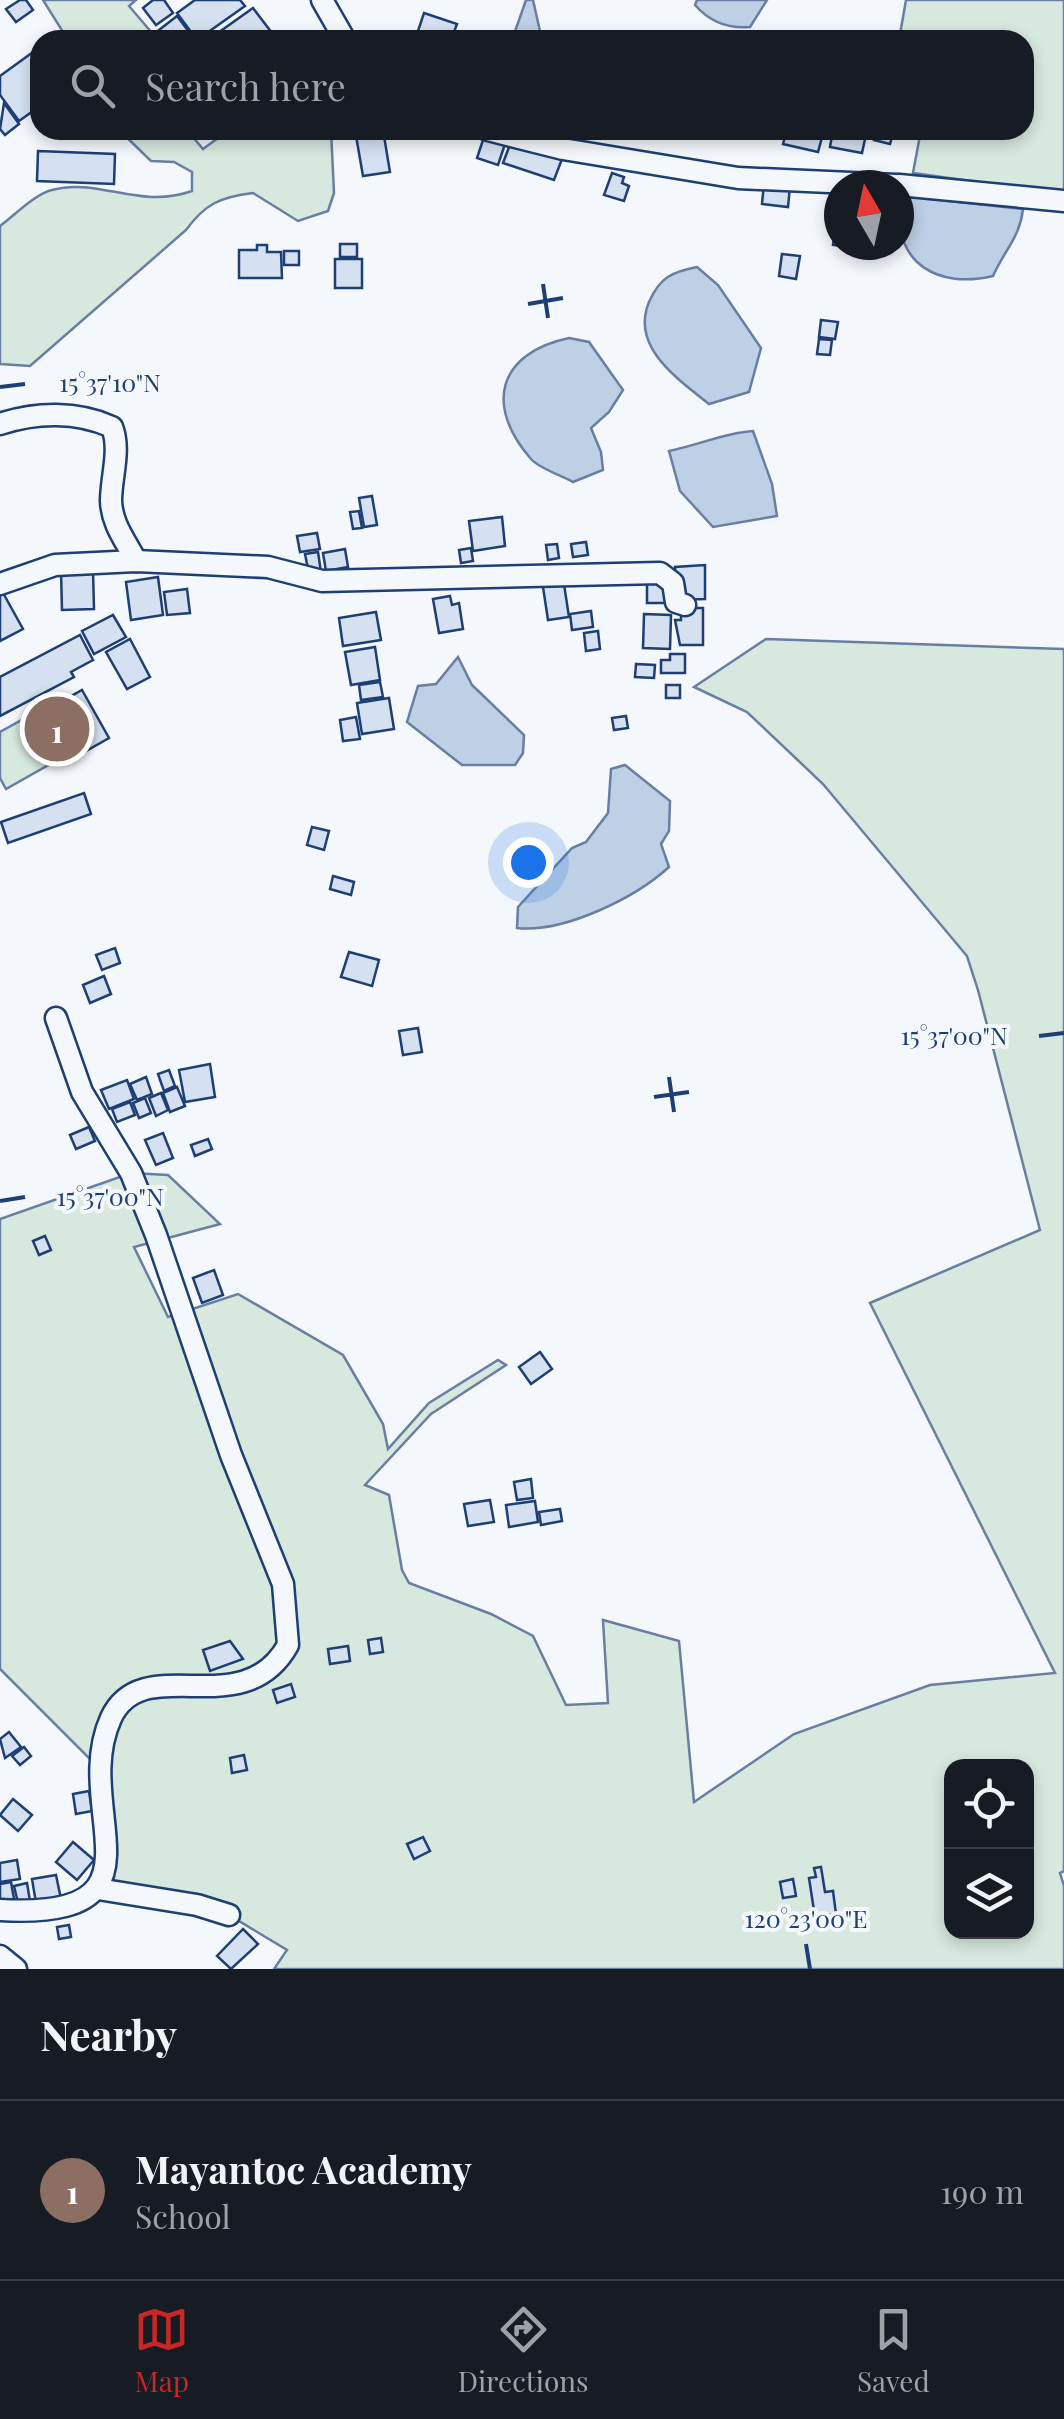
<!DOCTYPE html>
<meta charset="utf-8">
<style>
:root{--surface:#171b24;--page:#242831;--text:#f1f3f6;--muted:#9ea1a6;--line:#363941;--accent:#c62828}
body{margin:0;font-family:"Playfair Display",serif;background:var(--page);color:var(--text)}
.controls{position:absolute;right:30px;bottom:30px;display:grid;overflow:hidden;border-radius:20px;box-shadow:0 5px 15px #0003}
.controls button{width:90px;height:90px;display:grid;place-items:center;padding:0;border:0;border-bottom:2px solid var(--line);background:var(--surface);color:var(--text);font:50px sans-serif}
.compass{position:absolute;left:824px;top:170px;width:90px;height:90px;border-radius:50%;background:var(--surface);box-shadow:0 5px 15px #0003;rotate:351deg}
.you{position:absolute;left:528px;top:862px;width:35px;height:35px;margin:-25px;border:8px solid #fff;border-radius:50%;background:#1a73e8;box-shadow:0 0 0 15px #1a73e833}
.badge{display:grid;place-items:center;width:65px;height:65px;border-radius:50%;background:var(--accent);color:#fff;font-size:32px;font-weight:700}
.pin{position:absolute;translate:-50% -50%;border:5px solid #fff;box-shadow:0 2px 10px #0006}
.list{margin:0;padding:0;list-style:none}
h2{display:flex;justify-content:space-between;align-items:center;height:130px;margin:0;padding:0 40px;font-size:42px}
h2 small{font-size:32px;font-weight:400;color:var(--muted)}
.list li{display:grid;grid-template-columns:65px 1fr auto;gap:30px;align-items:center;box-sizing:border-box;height:180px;padding:0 40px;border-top:2px solid var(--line)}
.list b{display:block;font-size:38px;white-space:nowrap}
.list p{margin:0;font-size:32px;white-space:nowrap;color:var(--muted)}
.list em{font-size:32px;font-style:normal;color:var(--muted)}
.icon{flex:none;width:55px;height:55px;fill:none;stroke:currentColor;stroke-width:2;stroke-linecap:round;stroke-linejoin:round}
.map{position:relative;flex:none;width:1064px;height:1969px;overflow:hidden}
.search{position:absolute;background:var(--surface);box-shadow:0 5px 15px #0003;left:30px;right:30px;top:30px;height:110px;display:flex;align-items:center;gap:25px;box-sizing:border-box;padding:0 35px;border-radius:30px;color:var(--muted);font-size:38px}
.sheet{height:310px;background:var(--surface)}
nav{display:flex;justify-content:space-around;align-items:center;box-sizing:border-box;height:140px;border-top:2px solid var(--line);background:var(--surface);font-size:28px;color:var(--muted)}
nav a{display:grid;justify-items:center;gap:5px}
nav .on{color:var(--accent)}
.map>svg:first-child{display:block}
</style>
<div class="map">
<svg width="1064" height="1969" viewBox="0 0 1064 1969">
<rect width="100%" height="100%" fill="#f4f7fb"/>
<g fill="#d7e8df" stroke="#687fa3" stroke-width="2.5" fill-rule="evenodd">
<polygon points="43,0 136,0 129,6 158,40 68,40"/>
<polygon points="906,0 1064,0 1064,194 913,173 921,130 1024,130 1024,40 899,40"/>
<path d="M119 130H187L203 149 229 130H331L334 193 328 211 298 221 253 193C220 197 205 204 186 230L30 366 0 364V226C15 215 35 194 52 190 99 177 138 210 192 191V172L174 162 151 161Z"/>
<path d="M766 639 1064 649V1871L1060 1873 1064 1886V1969H274L287 1950 229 1915 98 1889 103 1772 0 1669V1219L131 1173 168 1175 220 1224 134 1247 168 1317 238 1294 343 1355 383 1424 388 1449 429 1403 498 1360 506 1365 431 1414 365 1485 389 1495 402 1570 409 1583 491 1614 533 1636 566 1705 608 1703 603 1620 679 1641 694 1802 794 1734 930 1685 1055 1673 870 1303 1040 1230 978 990 967 956 823 784 747 712 694 687ZM952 1766H1026V1932H952Z"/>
<polygon points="49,705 75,750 6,789 0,778 0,732"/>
</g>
<g fill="#bed0e5" stroke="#687fa3" stroke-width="2.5">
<polygon points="526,0 533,0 542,40 512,40"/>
<path d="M697 0H767L750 27C727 29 709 21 695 5Z"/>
<path d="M912 197 1023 209C1020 237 1004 251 993 276 939 289 893 264 900 204Z"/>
<path d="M697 267 718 285 761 348 749 392 709 404C678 379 630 347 649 302 660 277 672 272 697 267Z"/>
<path d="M569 338 589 342 623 390 609 412 591 428 601 452 603 470 573 482C561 475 540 469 531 459 484 405 498 353 569 338Z"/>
<path d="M753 431 772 484 777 516 713 527 680 491 669 451C699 445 724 433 753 431Z"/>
<polygon points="458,657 472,685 524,735 523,753 515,765 462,765 407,722 418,686 436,684"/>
<path d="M625 765 670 801 669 831 661 844 669 867C635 898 564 933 517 928L518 907 572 848 586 842 608 813 611 769Z"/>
</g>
<g fill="#d5e0f0" stroke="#1d3f73" stroke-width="2.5">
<polygon points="20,0 26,0 33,10 16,22 6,9"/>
<polygon points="153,0 164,0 173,13 156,25 143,8"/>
<polygon points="195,0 240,0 245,6 197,40 177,13"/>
<polygon points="253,8 275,37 270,40 208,40"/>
<polygon points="424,13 457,24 451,40 415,40"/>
<polygon points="177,16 195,40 167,40 159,30"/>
<polygon points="40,47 40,106 19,121 0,95 0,76"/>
<polygon points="4,103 19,124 5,135 0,129"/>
<polygon points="355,130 383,130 390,172 363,176"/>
<polygon points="787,130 824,130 818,152 783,144"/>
<polygon points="833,130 867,130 862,153 830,147"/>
<polygon points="877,130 893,134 890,144 874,140"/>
<polygon points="485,134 506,141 498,165 477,158"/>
<polygon points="511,142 562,159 554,180 503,163"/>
<polygon points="38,151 115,154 114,184 37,181"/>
<polygon points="612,173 624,177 622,183 629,186 624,201 604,195"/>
<polygon points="764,183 790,186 788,207 762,204"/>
<polygon points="839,200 839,245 868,245 867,249 833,245"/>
<rect x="340" y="244" width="17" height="13"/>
<polygon points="257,245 267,245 267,252 281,252 282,278 239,278 239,250 257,250"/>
<rect x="284" y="251" width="15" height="14"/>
<polygon points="782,254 800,256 796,279 779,276"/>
<rect x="335" y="259" width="27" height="29"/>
<polygon points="821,320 838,322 835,339 819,337"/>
<polygon points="819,339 832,340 830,355 817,354"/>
<polygon points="372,496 377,525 364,527 359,498"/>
<polygon points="359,511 362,528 353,529 350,512"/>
<polygon points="502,517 505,546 473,551 469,521"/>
<polygon points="317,533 320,549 300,552 297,536"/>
<polygon points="586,542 588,555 573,557 571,544"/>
<polygon points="557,544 559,558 548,560 546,545"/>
<polygon points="471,548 473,561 461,563 459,550"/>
<polygon points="345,549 348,567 326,571 323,553"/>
<polygon points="318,552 321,572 309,574 305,554"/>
<polygon points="705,565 705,599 676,600 675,567"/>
<polygon points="93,571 94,609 62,610 61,572"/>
<polygon points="158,577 163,615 131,620 126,582"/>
<rect x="647" y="583" width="21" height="20"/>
<polygon points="564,584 569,617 548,620 543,587"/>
<polygon points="187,589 190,613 167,615 164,592"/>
<polygon points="2,591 23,629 0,641 0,592"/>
<polygon points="450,596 452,605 459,603 463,629 439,633 433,599"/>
<polygon points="681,608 703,608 703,645 680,645 675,620 681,620"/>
<polygon points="591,611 593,627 572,630 570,614"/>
<polygon points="376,612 381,640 343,646 339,618"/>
<polygon points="644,614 671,615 670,649 643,648"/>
<polygon points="113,615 126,637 94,654 82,631"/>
<polygon points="598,631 600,649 586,651 584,633"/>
<polygon points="80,635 93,660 71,672 74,677 0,716 0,677"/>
<polygon points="130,639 150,677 127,689 106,652"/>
<polygon points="375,647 380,680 351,685 345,652"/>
<polygon points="670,654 685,654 685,673 661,673 661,660 670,660"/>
<polygon points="636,664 655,665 654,678 635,677"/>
<polygon points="380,682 383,697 361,700 359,685"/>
<rect x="666" y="685" width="14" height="13"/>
<polygon points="82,690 109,738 86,751 59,703"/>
<polygon points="389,698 394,729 362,734 357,703"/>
<polygon points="626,716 628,728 614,730 612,718"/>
<polygon points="356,717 360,739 343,741 340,720"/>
<polygon points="84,793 91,814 8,843 1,822"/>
<polygon points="312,827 329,831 324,850 307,845"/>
<polygon points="333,876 354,882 351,895 330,889"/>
<polygon points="115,948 120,963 102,970 96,955"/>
<polygon points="349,952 379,960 372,986 341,977"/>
<polygon points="104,976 111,994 90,1003 83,985"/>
<polygon points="418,1028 422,1052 403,1055 399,1031"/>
<polygon points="210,1064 215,1097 185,1102 179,1070"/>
<polygon points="169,1070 175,1086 164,1091 158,1074"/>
<polygon points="146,1077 152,1094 137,1100 130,1084"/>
<polygon points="127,1080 134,1099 109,1109 101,1090"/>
<polygon points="177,1087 185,1106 170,1112 163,1093"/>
<polygon points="161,1093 168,1110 156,1116 149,1098"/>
<polygon points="145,1098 151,1113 139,1118 133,1103"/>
<polygon points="130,1102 135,1115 117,1122 112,1109"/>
<polygon points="89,1127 95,1141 76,1149 70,1135"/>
<polygon points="163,1133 173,1158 156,1165 145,1140"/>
<polygon points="208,1139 212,1149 195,1156 191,1145"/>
<polygon points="45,1236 51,1250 39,1255 33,1241"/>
<polygon points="214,1270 223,1295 202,1303 193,1278"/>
<polygon points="540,1352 552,1369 531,1384 519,1367"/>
<polygon points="531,1479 533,1498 517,1500 514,1482"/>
<polygon points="490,1500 494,1522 468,1526 464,1504"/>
<polygon points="535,1501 538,1522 509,1527 506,1505"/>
<polygon points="560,1509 562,1521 541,1525 539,1512"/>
<polygon points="381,1638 383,1652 370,1654 368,1640"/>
<polygon points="230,1641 243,1659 210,1671 203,1650"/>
<polygon points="348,1646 350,1661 330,1664 328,1649"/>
<polygon points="291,1684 295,1697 277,1703 273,1690"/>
<polygon points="9,1732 21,1747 5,1758 0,1739"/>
<polygon points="24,1747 31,1756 20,1765 12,1756"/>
<polygon points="244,1755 247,1770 232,1773 230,1758"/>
<polygon points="89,1791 92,1811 76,1814 73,1794"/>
<polygon points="13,1799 32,1815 18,1831 0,1815"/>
<polygon points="423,1837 430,1851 414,1859 407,1844"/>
<polygon points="73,1842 94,1860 77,1880 56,1862"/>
<polygon points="17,1860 20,1879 0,1882 0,1863"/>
<polygon points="821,1867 825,1892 833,1891 836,1914 815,1917 809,1878 816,1877 814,1868"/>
<polygon points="56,1875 61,1899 36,1903 32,1879"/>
<polygon points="793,1879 796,1896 783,1898 780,1882"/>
<polygon points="11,1882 14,1899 0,1901 0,1884"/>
<polygon points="27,1883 30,1901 18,1903 14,1886"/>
<polygon points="69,1925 71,1937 59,1939 57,1927"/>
<polygon points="243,1929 258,1944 231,1969 217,1956"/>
</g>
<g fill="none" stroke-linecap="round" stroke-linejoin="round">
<defs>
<g id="minor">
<polyline points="322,0 345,40"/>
<polyline points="488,130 563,149 738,178 896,185"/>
<polyline points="899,185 1064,201"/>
<path d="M0 424C36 412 77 411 112 427 121 450 111 477 111 501 112 525 126 541 136 561"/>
<polyline points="0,584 55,565 136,561 268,567 322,581 660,573 673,583 676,602 685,605"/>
<polyline points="98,1889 197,1905 229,1915"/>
<path d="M0 1910C177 1920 69 1810 111 1718 143 1649 243 1726 288 1645L283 1584 231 1455 156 1235 131 1173 82 1092 56 1018"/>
<polyline points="0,1956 16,1969"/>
</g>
</defs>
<use href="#minor" stroke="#1d3f73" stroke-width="25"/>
<use href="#minor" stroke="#f4f7fb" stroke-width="20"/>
</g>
<path fill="none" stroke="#1d3f73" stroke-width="4" d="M543 284 548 318M528 304 563 298M0 387 25 384M1039 1036 1064 1033M669 1077 674 1112M654 1097 689 1092M0 1201 25 1197M806 1944 810 1969"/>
<g font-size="25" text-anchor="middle" fill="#1d3f73" stroke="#f4f7fb" stroke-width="8" stroke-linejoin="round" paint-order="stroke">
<text x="110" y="392">15°37'10"N</text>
<text x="954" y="1045">15°37'00"N</text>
<text x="110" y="1206">15°37'00"N</text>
<text x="806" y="1928">120°23'00"E</text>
</g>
</svg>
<div class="controls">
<button><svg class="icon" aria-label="locate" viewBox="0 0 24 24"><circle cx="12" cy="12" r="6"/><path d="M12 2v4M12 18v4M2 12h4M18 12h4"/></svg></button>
<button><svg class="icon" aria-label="layers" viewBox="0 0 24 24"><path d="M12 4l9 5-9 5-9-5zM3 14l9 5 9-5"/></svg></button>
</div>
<svg class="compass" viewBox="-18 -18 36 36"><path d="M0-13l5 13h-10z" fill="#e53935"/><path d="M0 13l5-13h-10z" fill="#9ea1a6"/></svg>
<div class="you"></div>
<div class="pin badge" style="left:57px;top:729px;background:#8d6e63">1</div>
<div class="search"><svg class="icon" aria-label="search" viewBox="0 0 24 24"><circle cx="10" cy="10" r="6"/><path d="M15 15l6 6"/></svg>Search here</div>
</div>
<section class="sheet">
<h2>Nearby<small></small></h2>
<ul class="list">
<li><span class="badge" style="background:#8d6e63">1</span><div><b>Mayantoc Academy</b><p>School</p></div><em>190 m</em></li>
</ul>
</section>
<nav>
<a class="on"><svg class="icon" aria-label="map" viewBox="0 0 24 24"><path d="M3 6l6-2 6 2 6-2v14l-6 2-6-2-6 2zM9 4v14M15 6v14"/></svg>Map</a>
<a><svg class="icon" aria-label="directions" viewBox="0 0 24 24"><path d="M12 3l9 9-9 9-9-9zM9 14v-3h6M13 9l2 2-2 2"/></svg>Directions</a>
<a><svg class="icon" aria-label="saved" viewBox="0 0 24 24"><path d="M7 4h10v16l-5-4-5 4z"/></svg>Saved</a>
</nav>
